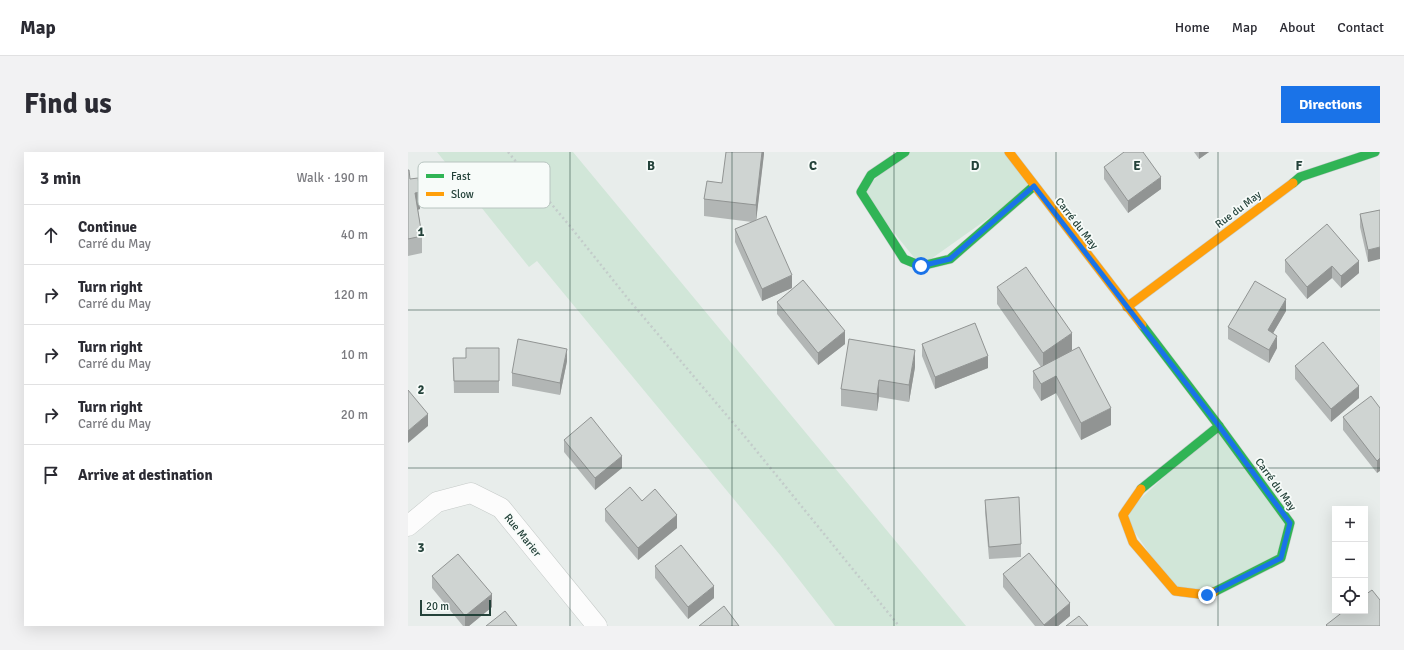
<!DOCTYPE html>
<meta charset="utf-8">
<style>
:root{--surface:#fff;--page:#f2f2f3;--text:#2b2b33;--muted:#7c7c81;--line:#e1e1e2;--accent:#1a73e8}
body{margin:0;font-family:Signika,sans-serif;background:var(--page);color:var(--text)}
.controls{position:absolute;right:12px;bottom:12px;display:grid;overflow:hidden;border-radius:0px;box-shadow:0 4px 16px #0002}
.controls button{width:36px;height:36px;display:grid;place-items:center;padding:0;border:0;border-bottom:1px solid var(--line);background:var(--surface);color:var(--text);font:20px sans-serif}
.scale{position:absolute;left:12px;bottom:10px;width:71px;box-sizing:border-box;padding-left:4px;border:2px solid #24423a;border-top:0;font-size:11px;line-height:14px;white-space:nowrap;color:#24423a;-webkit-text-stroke:3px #f7fbf9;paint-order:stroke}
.stop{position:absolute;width:12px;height:12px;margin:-9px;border:3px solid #1a73e8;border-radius:50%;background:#fff}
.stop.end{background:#1a73e8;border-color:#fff;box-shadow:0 1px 4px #0008}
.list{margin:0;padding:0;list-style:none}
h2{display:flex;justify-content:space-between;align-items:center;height:52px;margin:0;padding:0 16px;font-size:17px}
h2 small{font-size:13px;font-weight:400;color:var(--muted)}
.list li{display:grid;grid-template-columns:26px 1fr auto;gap:12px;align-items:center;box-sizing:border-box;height:60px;padding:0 16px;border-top:1px solid var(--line)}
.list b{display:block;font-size:15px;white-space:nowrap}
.list p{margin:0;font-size:13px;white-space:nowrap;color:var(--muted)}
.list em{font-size:13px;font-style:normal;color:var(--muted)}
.icon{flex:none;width:22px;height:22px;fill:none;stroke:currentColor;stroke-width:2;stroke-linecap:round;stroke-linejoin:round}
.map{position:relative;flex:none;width:972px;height:474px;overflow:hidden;border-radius:0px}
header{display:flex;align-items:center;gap:24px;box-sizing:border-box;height:56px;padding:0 20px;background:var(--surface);border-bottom:1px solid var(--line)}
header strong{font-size:19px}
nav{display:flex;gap:22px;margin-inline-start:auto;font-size:14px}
.intro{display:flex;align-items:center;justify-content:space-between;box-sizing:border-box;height:96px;padding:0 24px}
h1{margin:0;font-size:28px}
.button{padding:10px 18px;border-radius:0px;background:var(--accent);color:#fff;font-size:14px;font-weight:700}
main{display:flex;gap:24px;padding:0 24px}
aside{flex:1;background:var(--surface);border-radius:0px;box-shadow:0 4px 16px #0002}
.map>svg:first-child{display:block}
</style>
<header>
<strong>Map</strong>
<nav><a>Home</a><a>Map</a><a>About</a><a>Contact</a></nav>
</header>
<div class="intro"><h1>Find us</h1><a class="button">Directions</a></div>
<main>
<aside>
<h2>3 min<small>Walk · 190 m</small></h2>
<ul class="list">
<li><svg class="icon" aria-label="ahead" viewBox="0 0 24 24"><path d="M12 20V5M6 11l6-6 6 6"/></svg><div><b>Continue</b><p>Carré du May</p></div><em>40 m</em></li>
<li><svg class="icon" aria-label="right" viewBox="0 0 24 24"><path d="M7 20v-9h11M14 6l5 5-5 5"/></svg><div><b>Turn right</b><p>Carré du May</p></div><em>120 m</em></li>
<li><svg class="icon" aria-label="right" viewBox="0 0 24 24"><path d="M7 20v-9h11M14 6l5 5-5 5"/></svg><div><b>Turn right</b><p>Carré du May</p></div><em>10 m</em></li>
<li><svg class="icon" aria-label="right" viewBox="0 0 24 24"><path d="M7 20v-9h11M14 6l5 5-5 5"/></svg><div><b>Turn right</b><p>Carré du May</p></div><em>20 m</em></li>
<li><svg class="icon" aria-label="arrive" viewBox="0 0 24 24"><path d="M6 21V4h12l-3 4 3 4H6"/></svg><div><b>Arrive at destination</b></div></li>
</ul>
</aside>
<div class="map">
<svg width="972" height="474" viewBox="0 0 972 474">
<rect width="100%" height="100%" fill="#e8edeb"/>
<g fill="#d1e6d8">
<polygon points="29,0 165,0 558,474 427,474 372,403 129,109 121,115"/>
<polygon points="497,0 601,0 626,34 513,114 453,40"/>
<polygon points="811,274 882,371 873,406 799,443 767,439 715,363"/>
</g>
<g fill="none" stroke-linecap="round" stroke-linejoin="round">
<defs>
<polyline id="street" points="0,374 29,350 63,341 93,356 189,474"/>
<g id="fast">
<polyline points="497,0 463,23 453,40 496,107 513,114 542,107 626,34"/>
<polyline points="885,31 892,25 967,0"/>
<polyline points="734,173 811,274 882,371 873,406 806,440"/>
<polyline points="733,337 811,274"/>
</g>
<g id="slow">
<polyline points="601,0 734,173"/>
<polyline points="719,155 885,31"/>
<polyline points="733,337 715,363 725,390 767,439 799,443 806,440"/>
</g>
</defs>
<use href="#street" stroke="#c5cac8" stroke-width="21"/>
<use href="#fast" stroke="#c3cbc8" stroke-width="10"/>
<use href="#slow" stroke="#c3cbc8" stroke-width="10"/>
<polyline stroke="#c3ccca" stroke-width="2.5" stroke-dasharray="2 3" stroke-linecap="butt" points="100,0 161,73 221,148 338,286 491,474"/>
<use href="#street" stroke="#fcfcfc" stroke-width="20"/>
<use href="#fast" stroke="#30b455" stroke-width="9"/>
<use href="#slow" stroke="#ff9f0a" stroke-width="9"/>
</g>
<g fill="#b2b6b5">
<polygon points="356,0 348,68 384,136 354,149 327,90 327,77 344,70 296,64 296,47 314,31"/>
<polygon points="786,0 801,0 791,7"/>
<polygon points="696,15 753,37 720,61 696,27"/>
<polygon points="0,18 2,27 12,57 10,58 14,84 14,101 0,104"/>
<polygon points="972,58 960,110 952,75 952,62"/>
<polygon points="877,108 951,109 951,121 933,136 924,126 899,147 877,120"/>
<polygon points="589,135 664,198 703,273 673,288 648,241 633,249 625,236 625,219 633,215 589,152"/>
<polygon points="369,150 437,192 410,213 369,162"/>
<polygon points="878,159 865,181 869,196 861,211 820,187 820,175"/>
<polygon points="514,192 580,216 527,237 514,204"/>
<polygon points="91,196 91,241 46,241 45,206 58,206"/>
<polygon points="159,209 152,243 104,234 104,221"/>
<polygon points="887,214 951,246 923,270 887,227"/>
<polygon points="507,215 501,250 471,245 469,259 433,254 433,237"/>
<polygon points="972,256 969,321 935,278 935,265"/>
<polygon points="156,288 214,316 187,338 156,300"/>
<polygon points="577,348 613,392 613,405 581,407 577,360"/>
<polygon points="234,349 269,376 230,408 197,369 197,357"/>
<polygon points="247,414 306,446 280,467 247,426"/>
<polygon points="595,422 662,464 650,474 627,474 595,435"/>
<polygon points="24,424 84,455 61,474 55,474 24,436"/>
</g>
<g fill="#919493">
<polygon points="354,0 356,0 356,2 348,70 348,53"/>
<polygon points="791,0 801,0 791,7"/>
<polygon points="753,25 753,37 720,61 720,49"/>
<polygon points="12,40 12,57 7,58 7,41"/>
<polygon points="972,95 972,107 960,110 960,98"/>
<polygon points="951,109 951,121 933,136 933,124"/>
<polygon points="924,114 924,126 899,147 899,135"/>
<polygon points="384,123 384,136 354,149 354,137"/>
<polygon points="878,147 878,159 860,190 860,178"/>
<polygon points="437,179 437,192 410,213 410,201"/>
<polygon points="664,181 664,198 635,218 635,201"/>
<polygon points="869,184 869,196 861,211 861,198"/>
<polygon points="159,197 159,209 152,243 152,231"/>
<polygon points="507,198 507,215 501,250 501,233"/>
<polygon points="580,204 580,216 527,237 527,225"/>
<polygon points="648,224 648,241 633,249 633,232"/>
<polygon points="471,228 471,245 469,259 469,242"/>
<polygon points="951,234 951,246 923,270 923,257"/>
<polygon points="703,256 703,273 673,288 673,271"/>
<polygon points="20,262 20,274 0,291 0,279"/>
<polygon points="214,304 214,316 187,338 187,326"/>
<polygon points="972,306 972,319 969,321 969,309"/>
<polygon points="269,363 269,376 230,408 230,396"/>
<polygon points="306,434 306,446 280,467 280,455"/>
<polygon points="84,442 84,455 61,474 57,474 57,464"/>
<polygon points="662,451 662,464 650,474 636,474 636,473"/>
</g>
<g fill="#cfd4d2" stroke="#919493">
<polygon points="318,0 354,0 348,53 296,47 299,29 314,31"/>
<polygon points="716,0 735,0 753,25 720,49 696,15"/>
<polygon points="0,18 1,18 2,27 10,26 12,40 7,41 14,84 0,87"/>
<polygon points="972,58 972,95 960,98 952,62"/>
<polygon points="358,64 384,123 354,137 327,77"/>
<polygon points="919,72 951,109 933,124 924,114 899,135 877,108"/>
<polygon points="618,115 664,181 635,201 589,135"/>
<polygon points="395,128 437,179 410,201 369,150"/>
<polygon points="847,129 878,147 860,178 869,184 861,198 820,175"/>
<polygon points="567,171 580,204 527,225 514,192"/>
<polygon points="110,187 159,197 152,231 104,221"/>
<polygon points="441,187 507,198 501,233 471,228 469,242 433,237"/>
<polygon points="915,190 951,234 923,257 887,214"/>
<polygon points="671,195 703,256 673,271 648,224 633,232 625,219"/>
<polygon points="58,196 91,196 91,229 46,229 45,206 58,206"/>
<polygon points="0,238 20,262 0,279"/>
<polygon points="963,244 972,256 972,306 969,309 935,265"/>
<polygon points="183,265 214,304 187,326 156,288"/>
<polygon points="222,335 234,349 247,337 269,363 230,396 197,357"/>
<polygon points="611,345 613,392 581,395 577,348"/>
<polygon points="273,393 306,434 280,455 247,414"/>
<polygon points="621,401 662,451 636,473 595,422"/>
<polygon points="50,402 84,442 57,464 24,424"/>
<polygon points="964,438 972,448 972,474 919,474 918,473 936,459 957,459 957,443"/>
<polygon points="316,454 331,474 291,474"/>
<polygon points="97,459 109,474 78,474"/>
<polygon points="671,464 680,474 658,474"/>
</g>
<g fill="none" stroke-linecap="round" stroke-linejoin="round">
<polyline stroke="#1a73e8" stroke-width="5" points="513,114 542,107 626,34 811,274 882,371 873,406 799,443"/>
</g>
<path fill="none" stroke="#24423a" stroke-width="1" stroke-opacity="0.55" d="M162 0V474M324 0V474M486 0V474M648 0V474M810 0V474M0 158H972M0 316H972"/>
<g text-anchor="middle" stroke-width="3.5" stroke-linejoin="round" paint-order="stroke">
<g font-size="11" fill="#24423a" stroke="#f7fbf9">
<text transform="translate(830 57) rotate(-37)" y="4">Rue du May</text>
<text transform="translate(669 71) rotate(52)" y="4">Carré du May</text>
<text transform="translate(868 332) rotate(54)" y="4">Carré du May</text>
<text transform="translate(115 383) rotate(51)" y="4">Rue Marier</text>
</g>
</g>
<rect x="10" y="10" width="132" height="46" rx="6" fill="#f7fbf9" stroke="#b8c4c0" stroke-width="1"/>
<rect x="18" y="22" width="18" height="4" fill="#30b455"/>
<rect x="18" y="40" width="18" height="4" fill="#ff9f0a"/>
<g font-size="11" fill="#24423a">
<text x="43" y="28">Fast</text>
<text x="43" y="46">Slow</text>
</g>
<g font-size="13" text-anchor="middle" font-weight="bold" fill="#24423a" stroke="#f7fbf9" stroke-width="3.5" stroke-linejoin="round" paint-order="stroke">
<text x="243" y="18">B</text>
<text x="405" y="18">C</text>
<text x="567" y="18">D</text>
<text x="729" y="18">E</text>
<text x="891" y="18">F</text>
<text x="13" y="84">1</text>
<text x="13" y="242">2</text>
<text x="13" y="400">3</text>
</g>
</svg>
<div class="controls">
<button>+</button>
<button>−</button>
<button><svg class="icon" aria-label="locate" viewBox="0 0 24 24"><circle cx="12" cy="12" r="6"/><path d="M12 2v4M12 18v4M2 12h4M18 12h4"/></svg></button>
</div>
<div class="scale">20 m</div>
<div class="stop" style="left:513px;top:114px"></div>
<div class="stop end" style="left:799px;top:443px"></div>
</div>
</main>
